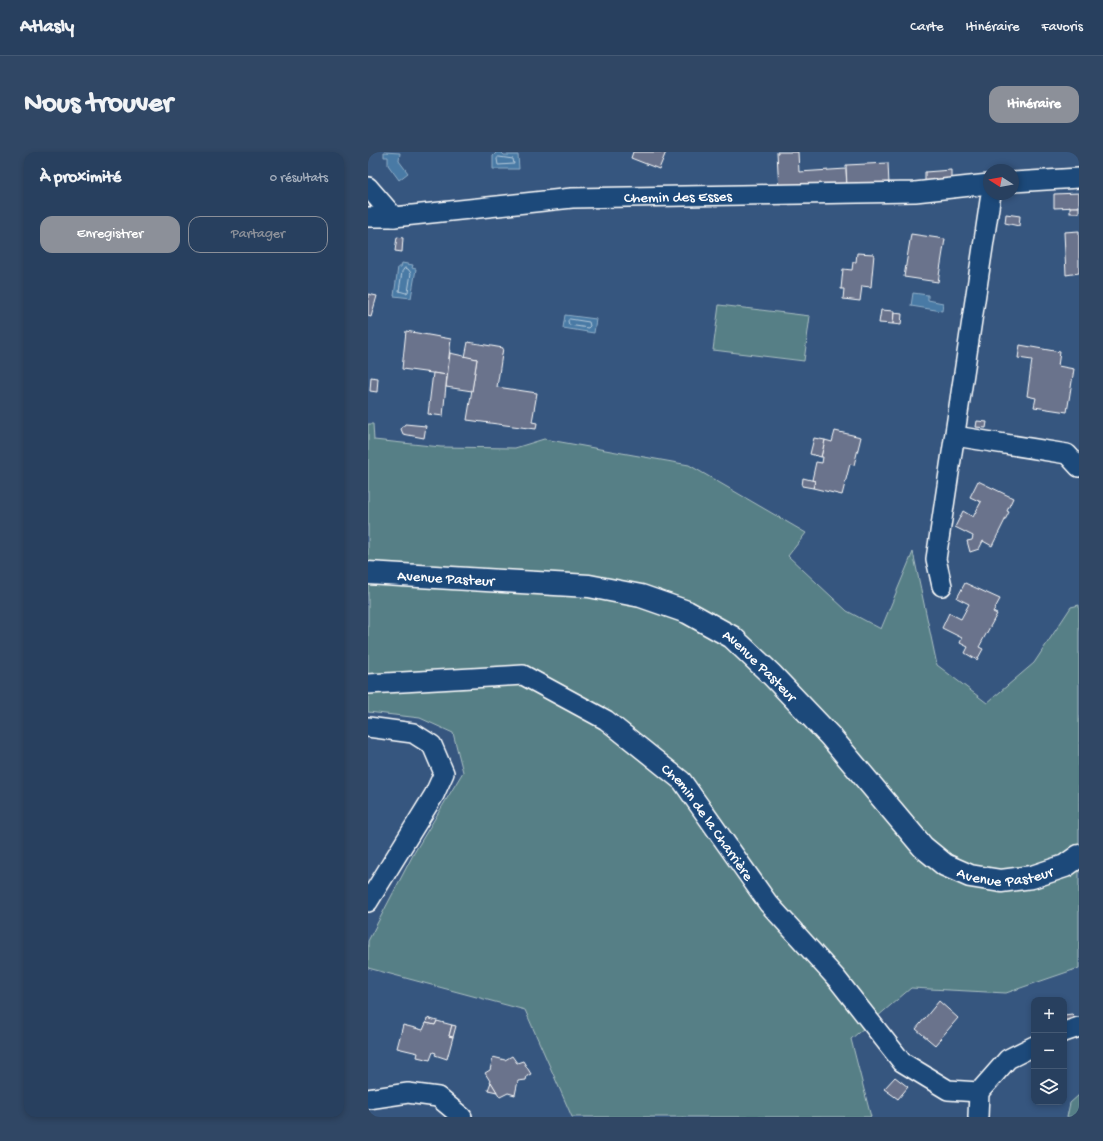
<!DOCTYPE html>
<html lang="fr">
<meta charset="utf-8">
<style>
:root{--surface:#28405f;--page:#304765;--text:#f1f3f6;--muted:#a5afbd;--line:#445974;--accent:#8c9099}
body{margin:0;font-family:"Gochi Hand",sans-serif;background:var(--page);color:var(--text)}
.controls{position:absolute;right:12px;bottom:12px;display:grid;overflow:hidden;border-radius:8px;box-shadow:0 2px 6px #0003}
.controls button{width:36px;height:36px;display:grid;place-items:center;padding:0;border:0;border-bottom:1px solid var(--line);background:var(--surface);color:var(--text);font:20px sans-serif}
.compass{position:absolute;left:615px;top:12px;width:36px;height:36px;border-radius:50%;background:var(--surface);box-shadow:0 2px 6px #0003;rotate:281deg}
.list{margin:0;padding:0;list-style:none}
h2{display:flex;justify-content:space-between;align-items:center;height:52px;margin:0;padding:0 16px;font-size:17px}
h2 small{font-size:13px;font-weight:400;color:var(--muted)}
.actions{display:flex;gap:8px;padding:12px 16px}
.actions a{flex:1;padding:9px 0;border:1px solid var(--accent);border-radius:12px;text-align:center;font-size:14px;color:var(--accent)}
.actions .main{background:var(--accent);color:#fff}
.icon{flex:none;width:22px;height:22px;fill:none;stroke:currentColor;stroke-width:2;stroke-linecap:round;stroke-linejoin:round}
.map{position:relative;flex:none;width:711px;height:965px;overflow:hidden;border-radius:12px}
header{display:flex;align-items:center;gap:24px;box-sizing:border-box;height:56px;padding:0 20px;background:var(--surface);border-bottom:1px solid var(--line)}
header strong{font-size:19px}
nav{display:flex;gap:22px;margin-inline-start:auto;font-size:14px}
.intro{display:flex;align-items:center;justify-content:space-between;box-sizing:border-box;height:96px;padding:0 24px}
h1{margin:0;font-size:28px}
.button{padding:10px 18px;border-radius:12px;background:var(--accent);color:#fff;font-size:14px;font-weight:700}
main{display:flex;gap:24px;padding:0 24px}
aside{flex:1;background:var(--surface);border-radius:12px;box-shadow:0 2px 6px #0003}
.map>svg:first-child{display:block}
</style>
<header>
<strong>Atlasly</strong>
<nav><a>Carte</a><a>Itinéraire</a><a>Favoris</a></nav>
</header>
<div class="intro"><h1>Nous trouver</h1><a class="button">Itinéraire</a></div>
<main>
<aside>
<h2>À proximité<small>0 résultats</small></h2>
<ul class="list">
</ul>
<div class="actions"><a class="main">Enregistrer</a><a>Partager</a></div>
</aside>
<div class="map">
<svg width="711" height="965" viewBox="0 0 711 965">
<rect width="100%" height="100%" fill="#36567f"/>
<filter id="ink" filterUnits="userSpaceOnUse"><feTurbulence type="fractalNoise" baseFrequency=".025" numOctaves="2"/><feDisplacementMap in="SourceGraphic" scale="8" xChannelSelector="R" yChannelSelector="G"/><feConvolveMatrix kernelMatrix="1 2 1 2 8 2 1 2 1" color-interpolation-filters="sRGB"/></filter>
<g filter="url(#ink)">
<g fill="#567f86" stroke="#aabfc2">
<polygon points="351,153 442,164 436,209 345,198"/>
<polygon points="0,272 5,272 6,288 73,295 147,296 176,287 321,313 438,381 420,404 479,459 513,477 545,400 569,513 619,551 666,511 703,455 711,453 711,816 638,841 543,836 483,887 503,965 204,965 157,858 0,816 0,789 46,701 95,620 85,581 52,566 0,560"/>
<polygon points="711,943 711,965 699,965 702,951"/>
</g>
<g fill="#487aa5" stroke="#91afc9">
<polygon points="16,0 32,1 31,9 40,21 31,28 20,13 20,5 16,5"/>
<polygon points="129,0 133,0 136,3 150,3 151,17 125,17 125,4"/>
<polygon points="34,111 45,113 44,116 48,117 43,146 26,144 30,115 33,115"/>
<polygon points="545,141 560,143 560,148 575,151 574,159 543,154"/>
<polygon points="197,163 228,167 226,181 195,176"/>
</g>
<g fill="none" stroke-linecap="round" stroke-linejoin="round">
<g stroke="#b6cadb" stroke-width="1">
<polygon points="131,5 145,7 146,12 130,13 129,7"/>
<polygon points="37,116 40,117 43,121 40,140 38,141 31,139 34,120"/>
<polygon points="202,167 221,170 222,174 220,176 201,173 200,169"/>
</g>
</g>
<g fill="#6b738c" stroke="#fff">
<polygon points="265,0 298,0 291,17 263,6"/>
<polygon points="409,0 430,0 431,20 478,17 479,36 411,39"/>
<polygon points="520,11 521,33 479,36 478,13"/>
<polygon points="583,18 583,30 557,32 557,20"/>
<polygon points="711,41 711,55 686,56 686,42"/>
<rect x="702" y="55" width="9" height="6"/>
<polygon points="638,62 652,64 651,74 637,71"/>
<polygon points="711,79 711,121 698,123 696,80"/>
<polygon points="543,82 577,87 570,130 536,125"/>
<polygon points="29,85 35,86 34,100 27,99"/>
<polygon points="489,101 506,102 503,135 494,134 492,149 475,147 476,137 473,137 475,117 484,118 485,110 488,110"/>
<polygon points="0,142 9,144 3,165 0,164"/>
<polygon points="513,158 526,159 525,172 511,171"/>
<polygon points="526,161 534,162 533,173 525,172"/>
<polygon points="38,179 83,187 79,223 34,217"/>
<polygon points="100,190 135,196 129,235 169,241 164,270 169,271 168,277 99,268 109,207 97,205"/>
<polygon points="652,193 692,200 690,214 706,217 699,260 666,255 668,246 659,244 664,208 650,206"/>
<polygon points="82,201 109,207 104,239 78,235"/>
<polygon points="65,221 79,223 75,264 60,262"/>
<polygon points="3,225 10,226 9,240 2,239"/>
<polygon points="609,269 619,270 618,276 608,275"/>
<polygon points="37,272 58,274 56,286 35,282 33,277"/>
<polygon points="467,279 493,285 486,313 482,312 474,343 445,336 447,329 444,328 448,310 454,311 455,305 453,305 457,288 464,290"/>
<polygon points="446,286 457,288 453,305 442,302"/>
<polygon points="435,326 447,329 445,336 434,334"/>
<polygon points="610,329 645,346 639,359 641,360 624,394 615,389 611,397 602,400 599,389 604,388 605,384 587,375 595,359 605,365 613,350 602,345"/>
<polygon points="597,431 632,447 625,460 629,462 611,495 615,497 609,508 597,501 600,495 592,491 594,486 574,476 581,461 593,467 601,452 589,446"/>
<polygon points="571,849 590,866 567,893 548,877"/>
<polygon points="704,862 710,868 696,872 696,863"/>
<polygon points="59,866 69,869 67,873 58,871"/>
<polygon points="69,869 84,873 81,884 85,885 79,907 67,903 68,901 65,900 62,908 49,905 50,901 29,896 35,873 55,878 58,871 67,873"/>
<polygon points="84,873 88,874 85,885 81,884"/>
<polygon points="144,904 149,911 155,909 163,922 159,924 158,928 150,929 147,943 140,941 132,945 117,921 122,918 125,905 137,908"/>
<polygon points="527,925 540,935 530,947 516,937"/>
<polygon points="123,930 129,940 120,938"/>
</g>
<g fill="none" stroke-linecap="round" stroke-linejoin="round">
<defs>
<g id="street">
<polyline points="645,30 711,26"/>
<polyline points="0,35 26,65"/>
<path id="s1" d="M0 65H26L204 46 547 40 621 32"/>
<polyline points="587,284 699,302 711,315"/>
<polyline points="574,434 568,407 623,42"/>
<path id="s2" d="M0 532 155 523 238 568 314 629 400 751 469 827 534 910 580 938 611 940"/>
<polyline points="0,575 45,581 64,593 76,621 66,643 0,750"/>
<polyline points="696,880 711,875"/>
<polyline points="611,940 640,907 666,894"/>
<polyline points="0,947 40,941 70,945 94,965"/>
<polyline points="610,965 611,940"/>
</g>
<g id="secondary">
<path id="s3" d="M0 421 221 434 273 444 319 460 364 485 404 523 462 584 555 695 577 713 602 724 633 729 664 725 697 714 711 704"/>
</g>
</defs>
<use href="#street" stroke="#fff" stroke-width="22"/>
<use href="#secondary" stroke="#fff" stroke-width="25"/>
<use href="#street" stroke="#1f4a7a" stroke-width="19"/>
<use href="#secondary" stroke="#1f4a7a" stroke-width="22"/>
</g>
</g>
<g text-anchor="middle" stroke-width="3" stroke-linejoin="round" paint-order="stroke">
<g font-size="15" fill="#fff" stroke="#1f4a7a">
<text dy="5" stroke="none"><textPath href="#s1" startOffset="311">Chemin des Esses</textPath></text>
<text dy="5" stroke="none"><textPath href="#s3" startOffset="78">Avenue Pasteur</textPath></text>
<text dy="5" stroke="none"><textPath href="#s3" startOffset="414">Avenue Pasteur</textPath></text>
<text dy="5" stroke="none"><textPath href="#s2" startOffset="395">Chemin de la Charrière</textPath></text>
<text dy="5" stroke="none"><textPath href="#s3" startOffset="750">Avenue Pasteur</textPath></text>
</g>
</g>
</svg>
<div class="controls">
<button>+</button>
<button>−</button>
<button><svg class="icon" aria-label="layers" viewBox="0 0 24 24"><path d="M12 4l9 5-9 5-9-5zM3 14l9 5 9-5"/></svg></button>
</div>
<svg class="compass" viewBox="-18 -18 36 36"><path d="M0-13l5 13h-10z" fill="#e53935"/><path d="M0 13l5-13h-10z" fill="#a5afbd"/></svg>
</div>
</main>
